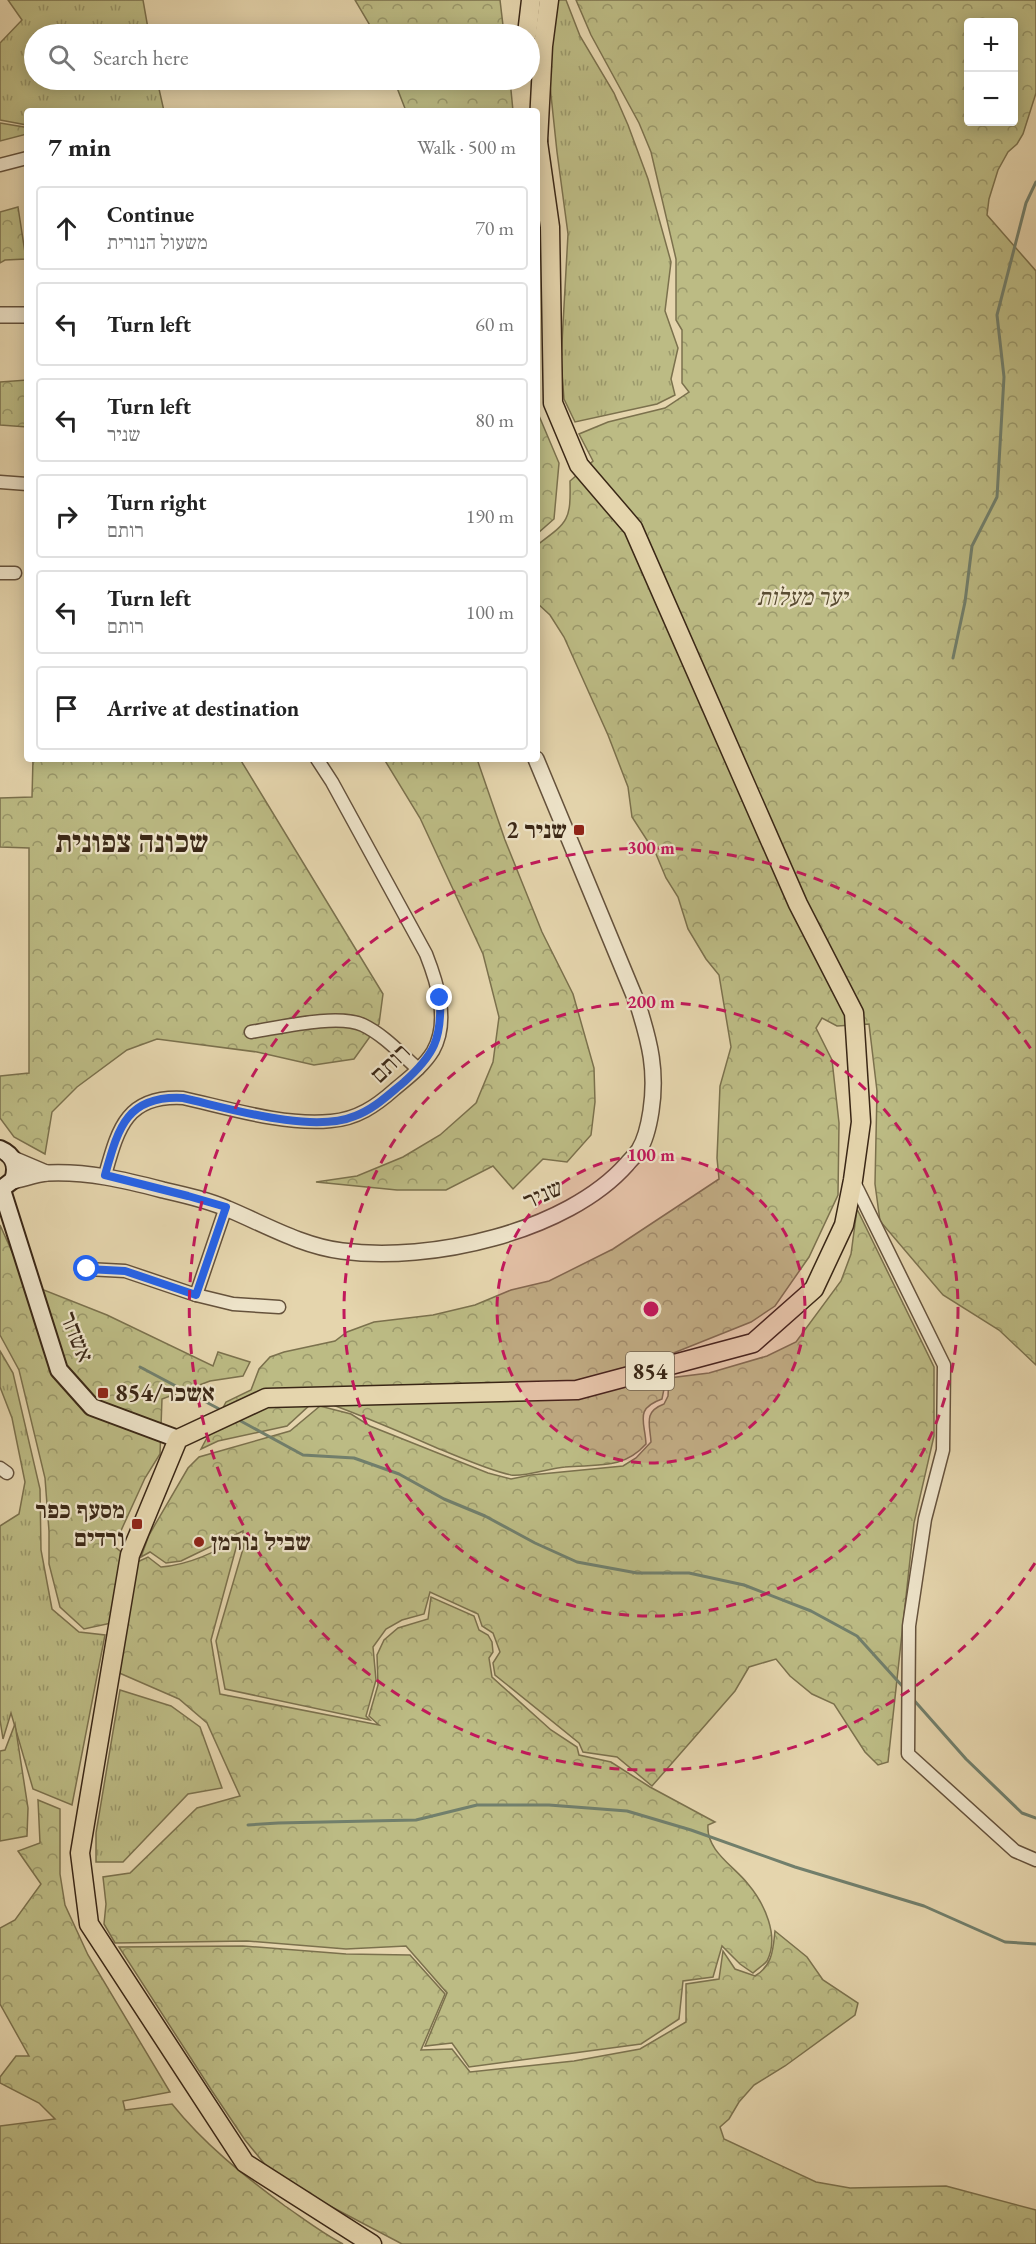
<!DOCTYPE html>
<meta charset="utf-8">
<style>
:root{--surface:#fff;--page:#f2f2f2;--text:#222;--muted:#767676;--line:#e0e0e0}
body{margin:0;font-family:"EB Garamond","Frank Ruhl Libre",serif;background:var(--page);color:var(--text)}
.controls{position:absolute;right:18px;top:18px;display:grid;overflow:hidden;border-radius:6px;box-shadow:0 3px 15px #0003}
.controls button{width:54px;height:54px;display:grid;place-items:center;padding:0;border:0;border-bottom:2px solid var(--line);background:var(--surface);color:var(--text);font:30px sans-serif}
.stop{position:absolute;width:18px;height:18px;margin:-14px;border:4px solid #2563eb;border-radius:50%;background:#fff}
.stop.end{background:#2563eb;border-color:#fff;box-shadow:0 2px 6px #0008}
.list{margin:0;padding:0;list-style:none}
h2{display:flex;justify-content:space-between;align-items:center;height:78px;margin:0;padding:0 24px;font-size:26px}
h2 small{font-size:20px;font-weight:400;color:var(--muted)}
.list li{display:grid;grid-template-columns:39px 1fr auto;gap:18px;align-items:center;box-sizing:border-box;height:84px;margin:0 12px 12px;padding:0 12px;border:2px solid var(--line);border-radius:6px}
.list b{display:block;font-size:22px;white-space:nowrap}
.list p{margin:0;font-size:20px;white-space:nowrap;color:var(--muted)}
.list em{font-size:20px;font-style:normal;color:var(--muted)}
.icon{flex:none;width:33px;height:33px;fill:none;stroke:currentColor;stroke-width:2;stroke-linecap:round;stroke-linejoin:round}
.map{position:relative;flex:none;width:1036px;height:2244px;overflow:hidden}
.search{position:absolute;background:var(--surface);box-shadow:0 3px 15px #0003;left:24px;top:24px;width:516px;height:66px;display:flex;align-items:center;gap:15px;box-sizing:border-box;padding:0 21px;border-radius:33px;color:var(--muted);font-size:22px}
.panel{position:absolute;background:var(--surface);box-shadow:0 3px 15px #0003;left:24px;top:108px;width:516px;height:654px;border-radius:6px}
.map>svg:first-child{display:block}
</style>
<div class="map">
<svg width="1036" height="2244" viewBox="0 0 1036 2244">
<defs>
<pattern id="grass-tufts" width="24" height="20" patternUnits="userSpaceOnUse" patternTransform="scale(1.5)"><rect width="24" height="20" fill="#bcbb84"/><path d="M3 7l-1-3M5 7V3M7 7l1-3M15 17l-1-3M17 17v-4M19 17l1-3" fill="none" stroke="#9a986b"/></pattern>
<pattern id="forest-crowns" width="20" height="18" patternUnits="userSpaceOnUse" patternTransform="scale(1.5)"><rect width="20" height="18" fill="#bcbb84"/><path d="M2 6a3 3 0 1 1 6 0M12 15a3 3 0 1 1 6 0" fill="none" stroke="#9a986b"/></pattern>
</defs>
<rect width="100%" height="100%" fill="#e5d5ad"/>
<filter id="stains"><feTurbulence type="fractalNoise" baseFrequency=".00333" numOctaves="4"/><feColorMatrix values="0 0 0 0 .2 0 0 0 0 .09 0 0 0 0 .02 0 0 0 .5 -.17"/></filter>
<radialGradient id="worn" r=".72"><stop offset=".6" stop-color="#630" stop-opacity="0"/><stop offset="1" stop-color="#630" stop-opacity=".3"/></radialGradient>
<g fill="url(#grass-tufts)" stroke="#7b714d" stroke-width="1.5">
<polygon points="8,0 143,0 149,34 34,34 34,80 157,80 164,111 27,111 27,125 0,120 0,43 22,20"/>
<polygon points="541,0 566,0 580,36 614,93 628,125 648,179 671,262 665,311 678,348 671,379 675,395 657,404 575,422 564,399 561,361 568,234 557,152"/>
<polygon points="0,1351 13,1373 40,1489 41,1550 52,1609 79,1632 105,1635 72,1805 33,1789 11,1713 3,1739 0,1720 0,1526 19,1514 25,1482 12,1418 0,1387"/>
<polygon points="120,1690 171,1706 200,1727 222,1788 188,1794 123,1862 96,1862 96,1833"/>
</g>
<g fill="url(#forest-crowns)" stroke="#7b714d" stroke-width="1.5" fill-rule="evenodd">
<polygon points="355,0 500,0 504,34 375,34"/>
<path d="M576 0H1036V93L1023 134 1017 144 1008 152 998 170 989 199 987 215 1036 271V1365L999 1330 943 1295 880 1221 875 1184 877 1091 869 1024 837 1026 822 1018 816 1028 832 1060 839 1123 838 1195 809 1257 775 1306 751 1322 661 1358 664 1389 662 1399C634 1409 645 1421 646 1444 623 1470 596 1464 565 1467 549 1468 526 1477 511 1475 491 1471 457 1456 437 1448 396 1430 356 1413 314 1398L312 1403 287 1426 218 1441 201 1449 226 1402 251 1390 259 1369 270 1357 284 1352 335 1341 347 1332 374 1322 433 1315 475 1305 511 1290 549 1281 613 1249 719 1179 717 1158 720 1086 731 1047 719 975 706 959 688 929 678 897 666 878 656 854 632 817 628 787 608 735 564 637 550 615 537 603V545C568 522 571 521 570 481L593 461 579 434 608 422 665 408 689 392 682 383V330L676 320V259L651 152 639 123 591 35ZM968 22H1014V122H968Z"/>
<polygon points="394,80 510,80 513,111 406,111"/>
<polygon points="0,123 24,127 27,129 27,134 0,141"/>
<polygon points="18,207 26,259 5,260 0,263 0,212"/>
<polygon points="27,380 27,427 0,425 0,382"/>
<polygon points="537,411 559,463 554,519 538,533"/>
<polygon points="33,759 240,759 383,994 379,1024 354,1059 314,1065 257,1052 157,1039 127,1050 77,1087 52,1112 45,1154 14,1137 0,1118 0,1076 29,1073 29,848 0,847 0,798 32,797"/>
<polygon points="384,759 477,759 505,840 542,932 573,994 594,1068 595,1102 591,1135 567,1162 543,1159 513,1189 493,1166 446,1190 397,1190 316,1182 357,1176 403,1157 440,1135 476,1103 493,1062 499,1017 483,954 420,818"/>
<path d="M857 1209 934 1367V1436L914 1523 888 1762 878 1765 865 1752 834 1704 812 1694 790 1676 776 1659 749 1667 735 1691 652 1786 617 1757 583 1752 579 1743 495 1675 493 1663 500 1652 493 1633 482 1626 478 1614 430 1592 424 1614 402 1620 386 1629 373 1647 376 1680 366 1716 370 1720 225 1689 216 1641 243 1549V1531L181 1561 166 1563 150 1552 141 1557 149 1535 188 1468 199 1457 290 1431 320 1406 351 1414 370 1426 488 1473 511 1479 531 1475 623 1466 636 1458 651 1442C650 1424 643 1412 664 1404L668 1396 669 1378 709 1373 767 1356 796 1342 841 1281 851 1254Z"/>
<path d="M0 1225 26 1283 107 1315 213 1366 218 1352 250 1362 243 1376 210 1381 162 1399 160 1454 145 1478 114 1546 135 1563 148 1557 161 1567C188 1565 217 1552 239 1537L211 1640 220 1694 379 1725 369 1716 378 1685 377 1655 384 1640 398 1628 428 1619 431 1597 474 1616 479 1630 488 1635 492 1642 493 1652 489 1658 492 1677 551 1730 577 1747 579 1755 611 1762 650 1787 715 1822 708 1825C706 1851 734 1866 748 1884 764 1903 780 1936 767 1961 764 1965 757 1969 753 1973L740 1964 722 1946 713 1977 683 1981 679 2019 641 2044 469 2067 452 2043 425 2046 447 1993 406 1946 346 1949 247 1941 115 1943 104 1924 106 1904 103 1877 130 1873 197 1808 240 1796 207 1723 179 1699 117 1672 125 1620 84 1629 60 1607 49 1564V1531L45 1478 19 1370 0 1335Z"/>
<polygon points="15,1724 28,1808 27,1836 0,1841 0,1751 5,1750"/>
<path d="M38 1800 60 1809V1874L65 1905 88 1955 170 2092 123 2101 125 2110 172 2104C204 2144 243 2175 285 2206 304 2219 322 2233 343 2244H0V2126L55 2119 39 2103 0 2083V2077L16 2056H29L0 2004V1928L15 1920 41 1884 18 1851 40 1843Z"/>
<path d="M775 1931 807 1957 823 1980 858 2003 855 2015 785 2066 754 2085 739 2102 729 2119 720 2127 724 2139 816 2182 850 2188 946 2186 1036 2210V2244H402L292 2186 267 2167 245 2140 212 2091 119 1947 243 1946 346 1954 410 1955 445 1994 421 2050 452 2049 470 2072 574 2061 640 2049 686 2022V1984L719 1979 723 1951 735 1969 755 1976C773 1965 773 1949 775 1931Z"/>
</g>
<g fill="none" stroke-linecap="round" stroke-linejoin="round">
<g stroke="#717f6c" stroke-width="3">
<polyline points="953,658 965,602 972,546 997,497 1004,377 997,315 1026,203 1036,182"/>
<polyline points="140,1367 223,1411"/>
<polyline points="237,1419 303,1455 354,1458 399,1474 444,1499 485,1516 535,1543 577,1562 637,1573 689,1573 744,1585 811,1611 857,1636 904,1688"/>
<polyline points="912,1698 966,1759 1022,1813 1036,1818"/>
<polyline points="248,1825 278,1823 416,1820 477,1805 549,1805 627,1811 691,1830 795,1867 924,1906 1005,1942 1036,1944"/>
</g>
<defs>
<g id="minor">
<polyline points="0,165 27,158"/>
<polyline points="0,482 27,484"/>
<polyline points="0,573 15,573"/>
<path d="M251 1032C278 1028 338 1013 363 1025 384 1035 401 1054 418 1069"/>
<path d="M105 1175C118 1129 126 1095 183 1098 228 1108 285 1126 331 1121 357 1119 376 1106 395 1089 408 1078 424 1066 433 1051 450 1021 437 982 426 954L332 782 317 759"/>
<polyline points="853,1180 944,1365 943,1450 925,1519 909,1626 908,1754 1015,1851 1036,1860"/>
<polyline points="87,1269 125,1271 196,1295 233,1304 279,1307"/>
<polyline points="196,1295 226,1207"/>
<polyline points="0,1468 7,1473"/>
</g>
<g id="tertiary">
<polyline points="0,315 27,315"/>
<polyline points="13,1159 46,1173"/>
<path d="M12 1181C23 1179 36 1174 47 1173 87 1171 125 1180 163 1190 185 1195 208 1200 228 1209 266 1225 302 1246 342 1251 430 1263 567 1232 627 1164 631 1159 636 1155 639 1150 646 1139 649 1124 651 1111 657 1071 650 1043 638 1005L536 759"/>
</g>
<g id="secondary">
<path d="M0 1149C14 1155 18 1166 13 1180L0 1190"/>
<polyline points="2,1190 59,1370 92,1407 178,1439"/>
</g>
<g id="primary">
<polyline points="527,34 531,0"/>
<polyline points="538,141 543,46 549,0"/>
<polyline points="372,2244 245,2163 89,1924 80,1853 130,1555 178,1439 266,1398 577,1390 753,1343 814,1289 844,1225 853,1180 861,1122 854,1013 798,904 633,528 579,465 553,403 550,227 537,135"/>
</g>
</defs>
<use href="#minor" stroke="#65523c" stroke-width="15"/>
<use href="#tertiary" stroke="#65523c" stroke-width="18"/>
<use href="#secondary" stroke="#3a2716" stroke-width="20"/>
<use href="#primary" stroke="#3a2716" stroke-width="21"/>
<use href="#minor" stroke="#eee4ca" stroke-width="12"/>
<use href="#tertiary" stroke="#eee4ca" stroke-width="15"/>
<use href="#secondary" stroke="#eee4ca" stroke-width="16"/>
<use href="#primary" stroke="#e5d5ad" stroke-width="18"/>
</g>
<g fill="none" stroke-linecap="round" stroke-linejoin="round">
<path stroke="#2563eb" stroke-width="8" d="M87 1269 125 1271 196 1295 226 1207 188 1196 105 1175C118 1129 126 1095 183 1098 228 1108 312 1134 355 1116 374 1109 388 1095 404 1082 434 1055 442 1039 440 998"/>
</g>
<circle cx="651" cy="1309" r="154" fill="#c2185b" fill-opacity=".12"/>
<g fill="none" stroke="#c2185b" stroke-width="3" stroke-dasharray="10 8">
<circle cx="651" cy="1309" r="154"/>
<circle cx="651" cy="1309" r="307"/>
<path d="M1035 1563A461 461 0 1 1 1035 1055"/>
</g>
<g fill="#8f2418" stroke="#eee4ca" stroke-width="2">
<rect x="573" y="824" width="12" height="12" rx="3"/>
<rect x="97" y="1387" width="12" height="12" rx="3"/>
<rect x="131" y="1518" width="12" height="12" rx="3"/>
<circle cx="199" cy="1542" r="6"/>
</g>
<g text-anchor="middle" stroke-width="4.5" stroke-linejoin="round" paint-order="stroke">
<rect fill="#eee4ca" stroke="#70604c" stroke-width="1.5" x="626" y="1352" width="48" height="38" rx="4.5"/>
<g font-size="22" font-weight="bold" fill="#3a2716">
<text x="650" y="1379">854</text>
</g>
<g font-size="24" font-style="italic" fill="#5a4c32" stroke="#eee4ca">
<text x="802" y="605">יער מעלות</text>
</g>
<g font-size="24" font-weight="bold" fill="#3a2716" stroke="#eee4ca" text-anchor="end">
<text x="567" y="838">שניר 2</text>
<text x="115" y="1401" text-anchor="start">אשכר/854</text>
<text x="125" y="1518">מסעף כפר<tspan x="125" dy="28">ורדים</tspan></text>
<text x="211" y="1550" text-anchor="start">שביל נורמן</text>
</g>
<g font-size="24" fill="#3a2716" stroke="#eee4ca">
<text transform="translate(390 1063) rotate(-44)" y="8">רותם</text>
<text transform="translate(543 1194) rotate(-24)" y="8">שניר</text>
<text transform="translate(77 1337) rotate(68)" y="8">אשחר</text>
</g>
<g font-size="30" font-weight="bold" fill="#3a2716" stroke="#eee4ca">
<text x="132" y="852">שכונה צפונית</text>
</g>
</g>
<circle cx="651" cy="1309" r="9" fill="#c2185b" stroke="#eee4ca" stroke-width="3"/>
<g font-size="18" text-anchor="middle" font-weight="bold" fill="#c2185b" stroke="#eee4ca" stroke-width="4.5" stroke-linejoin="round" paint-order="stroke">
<text x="651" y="854">300 m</text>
<text x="651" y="1008">200 m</text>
<text x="651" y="1161">100 m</text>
</g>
<rect width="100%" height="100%" filter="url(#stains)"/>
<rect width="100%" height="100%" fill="url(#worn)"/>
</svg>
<div class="controls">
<button>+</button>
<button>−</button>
</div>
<div class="stop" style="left:87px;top:1269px"></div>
<div class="stop end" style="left:440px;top:998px"></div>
<div class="search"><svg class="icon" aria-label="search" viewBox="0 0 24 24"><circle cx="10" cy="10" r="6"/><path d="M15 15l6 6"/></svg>Search here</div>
<section class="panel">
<h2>7 min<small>Walk · 500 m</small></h2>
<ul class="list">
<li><svg class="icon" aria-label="ahead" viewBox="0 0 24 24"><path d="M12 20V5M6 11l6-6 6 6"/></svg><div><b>Continue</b><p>משעול הנורית</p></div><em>70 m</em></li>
<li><svg class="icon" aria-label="left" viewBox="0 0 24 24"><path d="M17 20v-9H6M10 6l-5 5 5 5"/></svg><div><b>Turn left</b></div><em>60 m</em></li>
<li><svg class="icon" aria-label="left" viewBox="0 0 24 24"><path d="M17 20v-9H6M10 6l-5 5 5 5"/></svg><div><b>Turn left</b><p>שניר</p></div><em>80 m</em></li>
<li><svg class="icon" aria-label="right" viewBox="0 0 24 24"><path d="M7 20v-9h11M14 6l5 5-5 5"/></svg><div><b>Turn right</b><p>רותם</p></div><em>190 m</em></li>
<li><svg class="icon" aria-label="left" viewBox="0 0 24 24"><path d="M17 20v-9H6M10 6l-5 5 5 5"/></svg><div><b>Turn left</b><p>רותם</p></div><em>100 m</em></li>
<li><svg class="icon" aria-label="arrive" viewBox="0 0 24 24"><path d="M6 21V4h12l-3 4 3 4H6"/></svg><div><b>Arrive at destination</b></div></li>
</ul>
</section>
</div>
